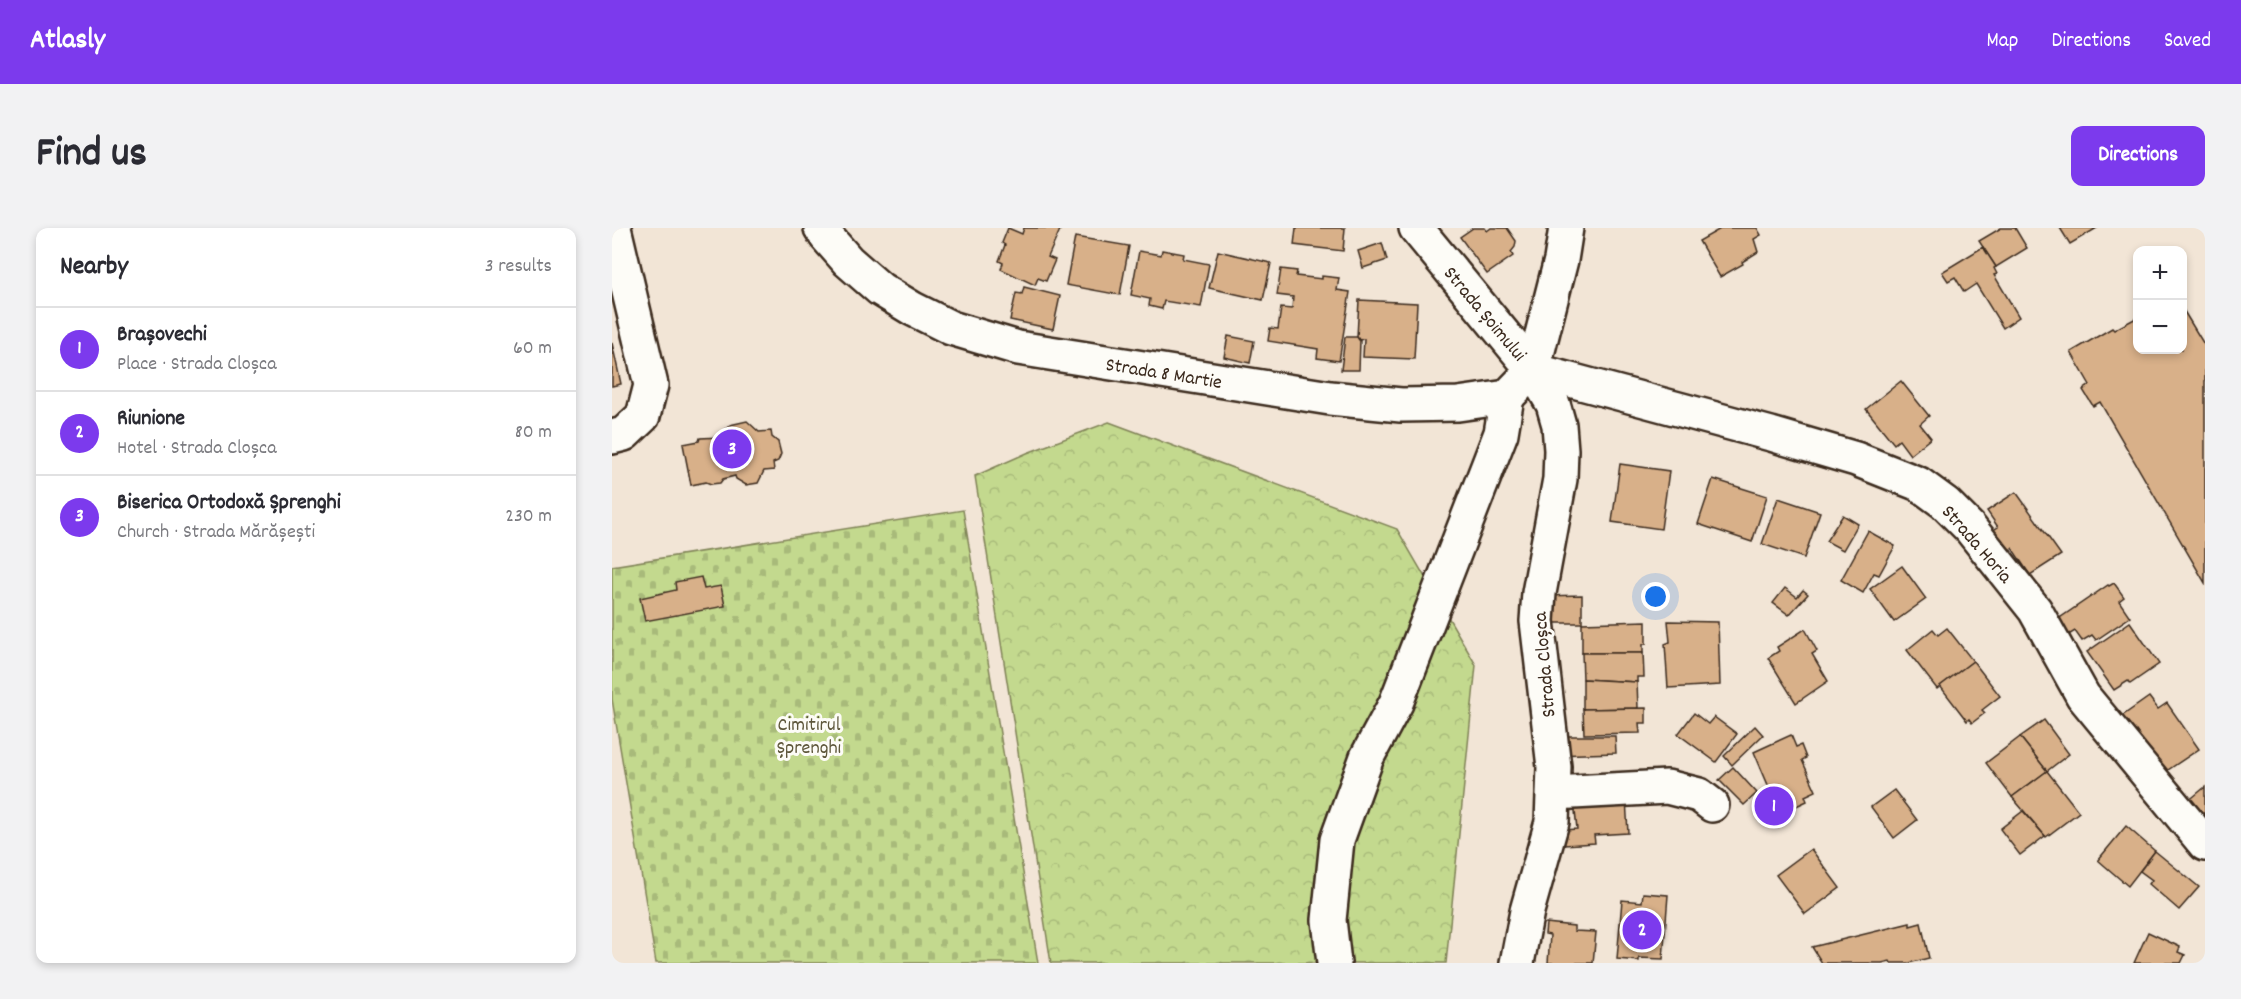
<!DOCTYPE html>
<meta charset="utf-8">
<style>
:root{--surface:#fff;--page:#f2f2f3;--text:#2b2b33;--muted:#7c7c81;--line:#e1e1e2;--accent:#7c3aed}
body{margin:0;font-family:Dekko,sans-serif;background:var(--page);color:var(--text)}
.controls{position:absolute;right:18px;top:18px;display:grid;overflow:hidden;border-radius:12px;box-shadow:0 3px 9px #0003}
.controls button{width:54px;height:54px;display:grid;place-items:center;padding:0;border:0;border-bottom:2px solid var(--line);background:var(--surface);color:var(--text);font:30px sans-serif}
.you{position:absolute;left:1044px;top:369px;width:21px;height:21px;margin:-15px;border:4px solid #fff;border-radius:50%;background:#1a73e8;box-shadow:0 0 0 9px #1a73e833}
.badge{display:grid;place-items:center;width:39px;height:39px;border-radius:50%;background:var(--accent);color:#fff;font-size:20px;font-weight:700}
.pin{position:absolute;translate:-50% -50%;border:3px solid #fff;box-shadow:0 2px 6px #0006}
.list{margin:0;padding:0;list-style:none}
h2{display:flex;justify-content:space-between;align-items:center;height:78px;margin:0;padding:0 24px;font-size:26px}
h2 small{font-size:20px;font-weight:400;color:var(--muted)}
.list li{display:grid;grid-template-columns:39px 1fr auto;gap:18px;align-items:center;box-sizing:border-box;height:84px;padding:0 24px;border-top:2px solid var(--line)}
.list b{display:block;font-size:22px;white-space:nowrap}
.list p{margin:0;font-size:20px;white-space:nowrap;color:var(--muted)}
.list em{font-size:20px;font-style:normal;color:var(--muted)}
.map{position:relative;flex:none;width:1593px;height:735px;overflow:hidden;border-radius:12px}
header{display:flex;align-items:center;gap:36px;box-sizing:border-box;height:84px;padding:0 30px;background:var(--accent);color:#fff}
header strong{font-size:28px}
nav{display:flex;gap:33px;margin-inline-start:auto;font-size:21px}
.intro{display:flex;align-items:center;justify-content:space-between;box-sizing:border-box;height:144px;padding:0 36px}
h1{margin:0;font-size:42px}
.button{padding:15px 27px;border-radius:12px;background:var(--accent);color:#fff;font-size:21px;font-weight:700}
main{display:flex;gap:36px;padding:0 36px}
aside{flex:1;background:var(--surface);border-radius:12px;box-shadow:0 3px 9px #0003}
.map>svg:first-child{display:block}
</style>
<header>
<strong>Atlasly</strong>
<nav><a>Map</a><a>Directions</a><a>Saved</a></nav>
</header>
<div class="intro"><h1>Find us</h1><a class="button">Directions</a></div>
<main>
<aside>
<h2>Nearby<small>3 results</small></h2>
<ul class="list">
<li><span class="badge">1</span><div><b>Brașovechi</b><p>Place · Strada Cloșca</p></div><em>60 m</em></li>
<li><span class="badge">2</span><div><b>Riunione</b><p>Hotel · Strada Cloșca</p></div><em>80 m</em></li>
<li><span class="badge">3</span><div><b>Biserica Ortodoxă Șprenghi</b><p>Church · Strada Mărășești</p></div><em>230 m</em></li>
</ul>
</aside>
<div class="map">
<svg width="1593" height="735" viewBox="0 0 1593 735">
<defs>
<pattern id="forest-crowns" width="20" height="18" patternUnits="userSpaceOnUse" patternTransform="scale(1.5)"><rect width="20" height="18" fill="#c3d98e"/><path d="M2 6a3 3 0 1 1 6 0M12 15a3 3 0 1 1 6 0" fill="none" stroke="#a8ba7a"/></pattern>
<pattern id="cemetery-stones" width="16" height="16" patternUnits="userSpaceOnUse" patternTransform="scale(1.5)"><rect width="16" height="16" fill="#c3d98e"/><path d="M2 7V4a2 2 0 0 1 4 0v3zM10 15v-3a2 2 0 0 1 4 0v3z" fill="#a8ba7a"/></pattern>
</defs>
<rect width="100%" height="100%" fill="#f2e5d6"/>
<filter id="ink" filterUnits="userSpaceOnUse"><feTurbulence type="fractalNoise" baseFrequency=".0167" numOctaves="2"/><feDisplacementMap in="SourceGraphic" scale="12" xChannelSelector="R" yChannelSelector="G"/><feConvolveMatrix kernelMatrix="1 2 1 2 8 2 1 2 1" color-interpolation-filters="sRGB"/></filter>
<g filter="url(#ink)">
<polygon fill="url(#forest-crowns)" stroke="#7f8256" stroke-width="1.5" points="497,194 785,301 864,437 834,735 439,735 363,248 415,225"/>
<polygon fill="url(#cemetery-stones)" stroke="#7f8256" stroke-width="1.5" points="351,282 426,735 44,735 0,471 0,338"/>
<g fill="#d8b089" stroke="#3b2a1e" stroke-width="1.5">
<polygon points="396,0 410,6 412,0 443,0 448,2 436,29 443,32 434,53 426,50 423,57 389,41 391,35 387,33 393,17 390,15"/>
<polygon points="684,0 733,0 731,23 682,17"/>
<polygon points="861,0 873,0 875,3 879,0 895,0 904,13 903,19 899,24 901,28 875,46 848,9"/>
<polygon points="1110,0 1145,0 1149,7 1142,11 1146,24 1130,34 1131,36 1108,49 1087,13"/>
<polygon points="1389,0 1403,0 1415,20 1384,39 1367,13"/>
<polygon points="1448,0 1485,0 1458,16"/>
<polygon points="463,9 517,18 508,67 454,57"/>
<polygon points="770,15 775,32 751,40 746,23"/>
<polygon points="1371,19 1384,39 1382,40 1385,46 1382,47 1407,89 1391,100 1364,56 1352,64 1343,49 1336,53 1330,44"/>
<polygon points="550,22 572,26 571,31 597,36 589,79 552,73 550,81 537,78 538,71 519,67 527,23 549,27"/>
<polygon points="606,23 659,35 651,72 597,60"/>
<polygon points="669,41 685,43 684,48 710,51 710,48 727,50 725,62 738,64 727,133 705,130 706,121 656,113 658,100 666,101 669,80 680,81 681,69 665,67"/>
<polygon points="412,59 448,68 441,101 398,92 404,65 410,66"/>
<polygon points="747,72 805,75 802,131 751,129 752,111 747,112 745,109"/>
<polygon points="1570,80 1593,118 1593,355 1488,174 1481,178 1471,162 1478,157 1459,124 1500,100 1502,102 1526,89 1526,122 1570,122"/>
<polygon points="616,108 642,113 638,135 612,129"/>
<polygon points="733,109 745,109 747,112 748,112 747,142 729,142"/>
<polygon points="0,115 9,156 0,158"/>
<polygon points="1289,153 1317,188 1308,196 1319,210 1298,227 1287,212 1282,216 1254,181"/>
<polygon points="135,193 147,204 159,203 160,209 166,214 169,226 166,233 161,235 162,242 152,243 146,255 134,257 124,251 123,248 111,251 108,255 99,256 94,254 79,257 71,216 87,213 88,210 110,209 110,205 118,197"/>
<polygon points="1008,236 1057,243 1049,301 1000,294"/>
<polygon points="1101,251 1155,268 1140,314 1086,296"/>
<polygon points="1404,264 1449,327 1418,347 1400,320 1394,325 1380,303 1386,299 1375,283"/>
<polygon points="1166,270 1208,284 1192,330 1150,316"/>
<polygon points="1231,287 1246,296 1231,322 1214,313"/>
<polygon points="1256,303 1283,318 1267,347 1262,345 1251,365 1229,352"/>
<polygon points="1290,338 1314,371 1282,394 1258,361"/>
<polygon points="89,349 92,361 109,358 113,378 33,393 28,370 64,362 63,354"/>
<polygon points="1502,355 1512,369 1507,373 1518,389 1484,412 1480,407 1470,413 1463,403 1450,411 1439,396 1496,357 1497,358"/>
<polygon points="1173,360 1185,369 1191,362 1196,366 1177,387 1161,375"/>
<polygon points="970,367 970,395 933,395 933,368"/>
<polygon points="1034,393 1034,416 1031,416 1031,425 970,425 970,395"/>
<polygon points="1056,393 1106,394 1108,457 1056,460 1053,416 1058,414"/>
<polygon points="1518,394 1547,436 1518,456 1516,453 1502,462 1475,424"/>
<polygon points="1335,400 1361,433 1325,461 1295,422 1321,401 1326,407"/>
<polygon points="1193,401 1205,423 1200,426 1216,453 1184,475 1156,430 1167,423 1165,419"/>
<polygon points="970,425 1031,425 1032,449 1025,449 1025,454 971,451"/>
<polygon points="1361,433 1388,468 1370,482 1373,485 1360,495 1357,491 1355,493 1328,458"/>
<polygon points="971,451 1025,454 1026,480 971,481"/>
<polygon points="1537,469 1546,481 1555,475 1587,521 1553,544 1524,503 1515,510 1503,493"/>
<polygon points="1034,480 1034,495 1027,495 1028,505 972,506 971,481"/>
<polygon points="1082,485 1096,496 1102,489 1125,506 1104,534 1066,506"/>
<polygon points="1432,492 1457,526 1435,543 1408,509"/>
<polygon points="1143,498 1151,507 1120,537 1112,528"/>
<polygon points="1179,507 1184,519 1189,517 1194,530 1190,532 1204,563 1193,568 1195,573 1180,580 1178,575 1162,582 1158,573 1162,571 1142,524"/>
<polygon points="942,508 1003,508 1004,525 942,527"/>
<polygon points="1408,509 1435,543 1400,569 1374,535"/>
<polygon points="1121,539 1145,565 1132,577 1107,552"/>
<polygon points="1435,543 1467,584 1434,609 1400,569"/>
<polygon points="1593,559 1593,607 1569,579"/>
<polygon points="1282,562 1305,592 1282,610 1259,579"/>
<polygon points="1014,571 1016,605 982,607 983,615 952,617 951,602 965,601 962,574"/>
<polygon points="1411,583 1433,608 1408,627 1388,601"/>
<polygon points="1514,598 1543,623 1516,658 1486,632"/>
<polygon points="1199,621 1228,660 1193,686 1164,647"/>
<polygon points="1543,623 1587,659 1567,682 1537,656 1540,652 1528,643"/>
<polygon points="1031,665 1056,667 1051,731 1027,730 1027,733 1005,731 1010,672 1030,674"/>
<polygon points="934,695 962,698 962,703 984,704 981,735 936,735 938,707 933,706"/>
<polygon points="1298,695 1298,698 1309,695 1317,730 1297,735 1279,735 1278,733 1270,735 1210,735 1200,719"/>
<polygon points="1536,704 1568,719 1566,724 1573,727 1569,735 1522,735"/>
</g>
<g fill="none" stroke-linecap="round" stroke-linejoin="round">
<defs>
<g id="minor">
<polyline points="209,0 214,8 236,33 268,61 301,81 339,100 406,120 718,170 789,177 846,176 895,169 921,142 949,32 954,0"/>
<polyline points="804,0 921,142 941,176 947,197 949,222 948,251 927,365 925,393 942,539 940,594 915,683 905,735"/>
<polyline points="921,142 1159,206 1244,231 1307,256 1333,275 1357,299 1423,382 1471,468 1593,616"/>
<polyline points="0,209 12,206 31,188 39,157 2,0"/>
<polyline points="942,565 1055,559 1087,567 1100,577"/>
<polyline points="722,735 717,692 725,612 755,529 784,475 889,205 895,169"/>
</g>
</defs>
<use href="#minor" stroke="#3b2a1e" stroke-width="38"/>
<use href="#minor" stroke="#fdfcf7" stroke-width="33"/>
</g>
</g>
<g text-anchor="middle" stroke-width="6" stroke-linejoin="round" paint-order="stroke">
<g font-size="20" fill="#3b2a1e" stroke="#fdfcf7">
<text transform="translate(874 85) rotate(50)" y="7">Strada Șoimului</text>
<text transform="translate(552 144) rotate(9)" y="7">Strada 8 Martie</text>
<text transform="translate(1366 315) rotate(49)" y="7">Strada Horia</text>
<text transform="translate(931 437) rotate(-95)" y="7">Strada Cloșca</text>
</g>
<g font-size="20" fill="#5d563a" stroke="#fdfcf7">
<text x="197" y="502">Cimitirul<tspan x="197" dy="23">Șprenghi</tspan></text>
</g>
</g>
</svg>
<div class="controls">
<button>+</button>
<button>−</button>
</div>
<div class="you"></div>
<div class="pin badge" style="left:1162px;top:578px">1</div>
<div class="pin badge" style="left:1030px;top:702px">2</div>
<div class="pin badge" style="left:120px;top:221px">3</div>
</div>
</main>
